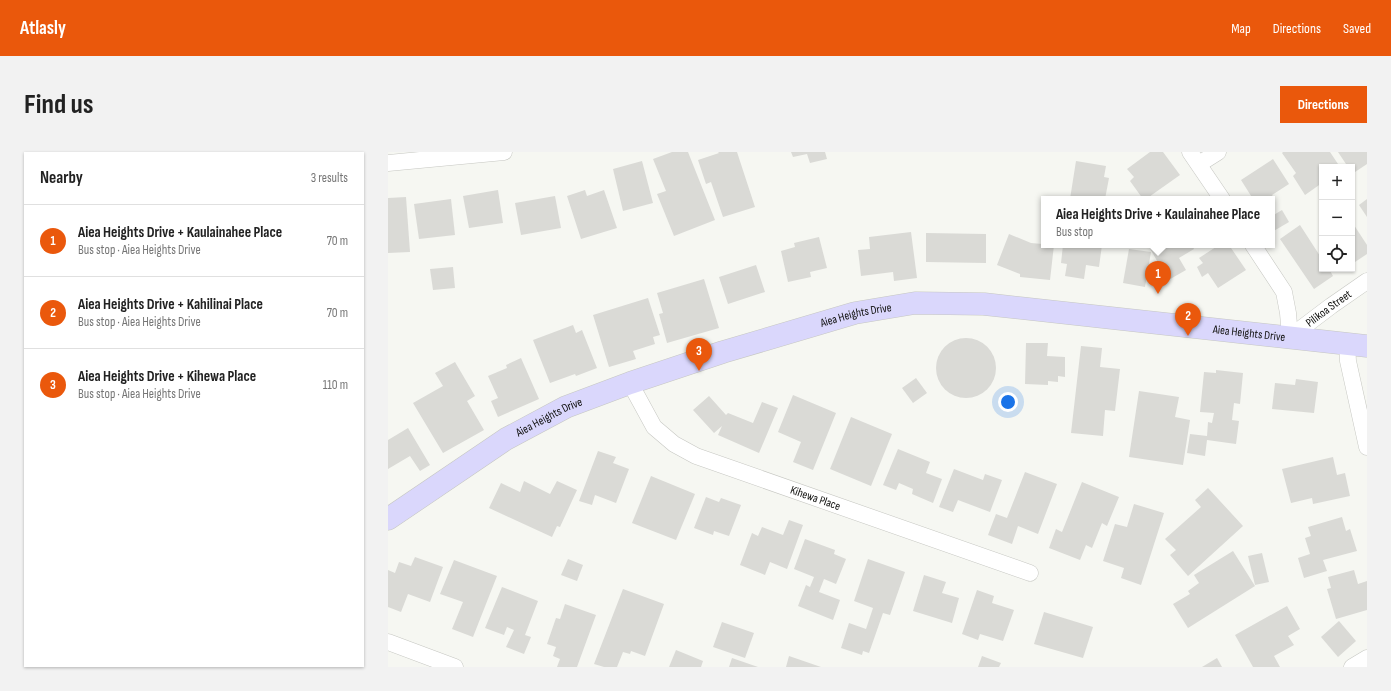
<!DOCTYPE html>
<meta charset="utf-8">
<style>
:root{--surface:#fff;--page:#f2f2f2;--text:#222;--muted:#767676;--line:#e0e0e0;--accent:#ea580c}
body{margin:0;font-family:"Sofia Sans Condensed",sans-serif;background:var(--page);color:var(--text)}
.controls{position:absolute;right:12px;top:12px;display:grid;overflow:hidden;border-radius:0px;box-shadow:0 1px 3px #0004}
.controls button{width:36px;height:36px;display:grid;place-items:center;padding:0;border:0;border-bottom:1px solid var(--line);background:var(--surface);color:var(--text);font:20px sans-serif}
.you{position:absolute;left:620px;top:250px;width:14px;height:14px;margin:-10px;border:3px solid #fff;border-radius:50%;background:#1a73e8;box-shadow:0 0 0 6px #1a73e833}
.badge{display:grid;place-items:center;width:26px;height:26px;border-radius:50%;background:var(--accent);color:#fff;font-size:13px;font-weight:700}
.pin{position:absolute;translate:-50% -33px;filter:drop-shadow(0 1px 2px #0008)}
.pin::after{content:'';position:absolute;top:21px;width:14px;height:12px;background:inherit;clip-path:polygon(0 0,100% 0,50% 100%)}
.popup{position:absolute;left:653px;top:44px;width:234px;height:52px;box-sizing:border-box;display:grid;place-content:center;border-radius:0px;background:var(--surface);filter:drop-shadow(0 1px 3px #0005);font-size:13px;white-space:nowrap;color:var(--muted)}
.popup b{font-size:15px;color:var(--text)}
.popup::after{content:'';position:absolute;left:50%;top:100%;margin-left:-8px;border:8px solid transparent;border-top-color:var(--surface)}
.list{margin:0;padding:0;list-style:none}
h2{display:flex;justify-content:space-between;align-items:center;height:52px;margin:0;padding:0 16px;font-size:17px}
h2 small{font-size:13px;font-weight:400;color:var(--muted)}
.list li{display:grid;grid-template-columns:26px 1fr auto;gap:12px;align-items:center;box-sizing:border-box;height:72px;padding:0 16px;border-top:1px solid var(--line)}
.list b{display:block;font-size:15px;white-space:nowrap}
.list p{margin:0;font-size:13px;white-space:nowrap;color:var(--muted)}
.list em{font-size:13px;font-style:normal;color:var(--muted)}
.icon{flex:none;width:22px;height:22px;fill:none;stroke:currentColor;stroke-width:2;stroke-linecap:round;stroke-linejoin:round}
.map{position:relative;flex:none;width:979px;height:515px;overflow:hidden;border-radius:0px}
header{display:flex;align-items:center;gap:24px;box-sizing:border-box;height:56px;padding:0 20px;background:var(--accent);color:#fff}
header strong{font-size:19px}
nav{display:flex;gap:22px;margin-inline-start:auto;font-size:14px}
.intro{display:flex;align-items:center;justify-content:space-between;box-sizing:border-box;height:96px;padding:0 24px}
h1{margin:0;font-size:28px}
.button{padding:10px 18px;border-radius:0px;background:var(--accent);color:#fff;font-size:14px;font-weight:700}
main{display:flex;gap:24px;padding:0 24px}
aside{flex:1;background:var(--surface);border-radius:0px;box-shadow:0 1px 3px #0004}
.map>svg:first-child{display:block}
</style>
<header>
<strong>Atlasly</strong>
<nav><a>Map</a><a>Directions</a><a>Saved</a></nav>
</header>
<div class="intro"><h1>Find us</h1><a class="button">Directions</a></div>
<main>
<aside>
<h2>Nearby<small>3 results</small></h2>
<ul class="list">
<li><span class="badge">1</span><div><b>Aiea Heights Drive + Kaulainahee Place</b><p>Bus stop · Aiea Heights Drive</p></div><em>70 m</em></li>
<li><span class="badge">2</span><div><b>Aiea Heights Drive + Kahilinai Place</b><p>Bus stop · Aiea Heights Drive</p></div><em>70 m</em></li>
<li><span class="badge">3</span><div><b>Aiea Heights Drive + Kihewa Place</b><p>Bus stop · Aiea Heights Drive</p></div><em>110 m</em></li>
</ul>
</aside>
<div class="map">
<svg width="979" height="515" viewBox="0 0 979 515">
<rect width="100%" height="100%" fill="#f6f7f2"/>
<g fill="#dadad6">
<polygon points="284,0 300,0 327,68 286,84 269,42 278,39 265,7"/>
<polygon points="330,0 349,0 367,55 335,65 323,30 318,32 310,8 331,1"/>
<polygon points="403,0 437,0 439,7 422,11 419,2 405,5"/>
<polygon points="762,0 775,0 792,23 758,47 755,47 742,29 746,25 739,17"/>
<polygon points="895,0 942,0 952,15 934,15 934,31 917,43 905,24 908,21 894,1"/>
<polygon points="950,0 979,0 979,12 964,22 964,15 960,15"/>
<polygon points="885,7 901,32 884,43 886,46 884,48 865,47 853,28"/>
<polygon points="254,9 265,51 235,59 225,17"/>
<polygon points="688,9 718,14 716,25 721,26 717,47 682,47"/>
<polygon points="110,38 115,71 81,76 75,44"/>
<polygon points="197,38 199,44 216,38 229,76 193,87 179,44"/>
<polygon points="167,44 173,76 133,83 127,51"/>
<polygon points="18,45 22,100 0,101 0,46"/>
<polygon points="63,47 67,83 31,87 26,52"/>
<polygon points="979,47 979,65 971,53"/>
<polygon points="894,58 901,70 884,80 884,64"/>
<polygon points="964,70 979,93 979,102 964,112"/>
<polygon points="912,73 934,107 934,117 941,117 945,124 926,137 892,87"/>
<polygon points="523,80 529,126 506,129 505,120 473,124 470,98 482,97 481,85"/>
<polygon points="538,81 598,82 598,111 538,110"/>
<polygon points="621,82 643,91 666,93 662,128 632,125 632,122 609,113"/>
<polygon points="431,85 439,116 422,120 423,125 400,130 393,99 407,95 406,91"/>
<polygon points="675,93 714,93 711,115 698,113 696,127 677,124 679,112 673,111"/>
<polygon points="760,93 804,93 806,97 791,106 798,118 770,134 762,120 772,114"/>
<polygon points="831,93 841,93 858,118 830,136 820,121 814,125 809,115 815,111 811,106"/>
<polygon points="741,97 763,100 757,135 735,131"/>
<polygon points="368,113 377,140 340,152 331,125"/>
<polygon points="65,115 67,136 45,138 42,117"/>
<polygon points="316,127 331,176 279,191 271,162 275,161 269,141"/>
<polygon points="260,146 272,183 265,185 267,192 245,199 248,207 221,215 205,163"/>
<polygon points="185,173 188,181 194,178 209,216 188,224 187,222 162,231 145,188"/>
<circle cx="578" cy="216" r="30"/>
<polygon points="638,191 660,191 659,204 677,205 677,225 670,224 670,230 660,229 660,233 637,232"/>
<polygon points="693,194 714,196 712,215 732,217 727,259 717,258 715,284 683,281"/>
<polygon points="133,206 151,247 110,265 103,249 110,246 100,224 119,216 118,213"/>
<polygon points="67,210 87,244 79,249 96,278 55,301 25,251 55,234 47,221"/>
<polygon points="828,218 855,221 852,252 846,251 844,268 851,269 848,292 819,288 817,304 799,301 802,282 819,284 820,270 824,271 826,261 812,260 816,220 828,221"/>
<polygon points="528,226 539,241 525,251 514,236"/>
<polygon points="908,227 930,230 926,261 884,257 887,231 907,233"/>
<polygon points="751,239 791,245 787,265 802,268 795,313 741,305"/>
<polygon points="405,243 448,261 425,318 405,310 413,290 390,280"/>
<polygon points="321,244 338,263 340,261 365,271 374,250 390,256 371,301 330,283 334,274 326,281 305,258"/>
<polygon points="463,265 504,282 483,334 442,317"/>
<polygon points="20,276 42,313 32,319 22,304 0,317 0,288"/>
<polygon points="510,297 542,310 538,321 554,327 545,351 524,342 525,337 511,331 508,338 495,333"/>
<polygon points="210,299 228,305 225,311 241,317 228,351 207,343 204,353 191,349"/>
<polygon points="945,305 949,323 957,321 962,344 925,352 924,346 903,351 894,317"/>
<polygon points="566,317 595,328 597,322 614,328 602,360 570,348 565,360 551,355"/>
<polygon points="637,320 669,332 650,382 630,374 624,392 600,383 608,362 619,366"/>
<polygon points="263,324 307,342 288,388 244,371"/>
<polygon points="136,329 162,342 169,329 189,338 172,375 169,374 164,385 101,356 113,331 132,340"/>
<polygon points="694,330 731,345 719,374 714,371 704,396 698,393 692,408 661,396 668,377 674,380"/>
<polygon points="820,336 855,374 800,424 782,403 788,398 777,387 813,355 807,348"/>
<polygon points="318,345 331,350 333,346 353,353 341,384 326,379 325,383 306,376"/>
<polygon points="746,352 776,361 753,433 733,426 736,416 715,409 727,372 739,375"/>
<polygon points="954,365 958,379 962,377 969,399 935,408 939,419 916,426 910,406 922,402 917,386 923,384 920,375"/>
<polygon points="401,368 415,373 399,417 382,410 377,423 352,413 364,381 370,384 374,375 395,383"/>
<polygon points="417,387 447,398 446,402 458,407 448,432 436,427 431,440 452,448 445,468 410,454 418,433 422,435 426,425 406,417"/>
<polygon points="845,399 867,434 800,476 785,452 802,442 800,439 811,431 806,423"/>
<polygon points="874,401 881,430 867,433 860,404"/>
<polygon points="27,405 55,415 42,450 20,442 13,460 0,455 0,418 7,421 11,410 23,414"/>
<polygon points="180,407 195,413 189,429 173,423"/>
<polygon points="480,407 517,420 502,463 495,461 481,501 475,499 474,503 453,496 461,471 478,477 485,456 466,449"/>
<polygon points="66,408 109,424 85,485 64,477 75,450 52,442"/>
<polygon points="966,418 970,432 979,429 979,458 948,467 939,437 943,436 940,425"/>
<polygon points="536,423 558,430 554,441 571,446 564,471 525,459"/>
<polygon points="114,435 150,449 137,483 143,485 136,502 118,495 126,478 119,475 116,483 97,476"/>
<polygon points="235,437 276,452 257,504 243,499 242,502 235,500 229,515 216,515 206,512"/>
<polygon points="589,438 606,444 604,451 626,458 615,489 592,482 590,488 574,482"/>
<polygon points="177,452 208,463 189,515 169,515 172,507 165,504 168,495 159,492 168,466 172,467"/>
<polygon points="899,454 912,477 900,484 906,493 886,504 892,515 865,515 847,483"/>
<polygon points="656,460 705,475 695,506 646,492"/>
<polygon points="951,469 968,489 950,505 933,485"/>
<polygon points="334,470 366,481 357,506 325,495"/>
<polygon points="288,498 315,509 313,515 281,515"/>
<polygon points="401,504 433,515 398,515"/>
<polygon points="594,504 613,511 611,515 590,515"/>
<polygon points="344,506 370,515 341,515"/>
<polygon points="829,506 834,515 814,515"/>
</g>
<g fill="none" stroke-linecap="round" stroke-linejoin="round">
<defs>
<g id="street">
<polyline points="802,0 834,47"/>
<polyline points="0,11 116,0"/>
<polyline points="811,12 830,0"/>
<polyline points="865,93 896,140 900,161 902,185"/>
<path id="s1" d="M902 185 943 154 979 129"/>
<polyline points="959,192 960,209 979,295"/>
<path id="s2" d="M242 231 266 275 286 292 308 304 642 421"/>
<polyline points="0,490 67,515"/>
<polyline points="964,515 979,506"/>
</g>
<g id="secondary">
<path id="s3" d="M0 367 118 287 178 255 242 231 335 200 467 161 527 151 596 152 979 194"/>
</g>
</defs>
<use href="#street" stroke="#c6c7c2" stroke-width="17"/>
<use href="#secondary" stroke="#c6c7c2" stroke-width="23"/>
<use href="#street" stroke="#fff" stroke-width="16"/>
<use href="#secondary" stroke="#dad7fc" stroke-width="22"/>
</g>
<g text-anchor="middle" stroke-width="4" stroke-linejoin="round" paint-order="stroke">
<g font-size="12" fill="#0f0f0d" stroke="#fff">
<text dy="4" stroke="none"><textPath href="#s1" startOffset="48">Pilikoa Street</textPath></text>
<text dy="4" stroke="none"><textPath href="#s3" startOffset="515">Aiea Heights Drive</textPath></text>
<text dy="4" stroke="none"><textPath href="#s3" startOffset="911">Aiea Heights Drive</textPath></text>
<text dy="4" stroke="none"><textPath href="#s3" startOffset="191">Aiea Heights Drive</textPath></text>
<text dy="4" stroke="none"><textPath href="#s2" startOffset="228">Kihewa Place</textPath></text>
</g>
</g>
</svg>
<div class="controls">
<button>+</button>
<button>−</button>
<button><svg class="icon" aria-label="locate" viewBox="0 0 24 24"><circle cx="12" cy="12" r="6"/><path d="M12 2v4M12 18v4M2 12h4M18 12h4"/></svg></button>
</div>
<div class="you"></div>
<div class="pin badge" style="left:770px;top:142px">1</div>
<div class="popup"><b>Aiea Heights Drive + Kaulainahee Place</b>Bus stop</div>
<div class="pin badge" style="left:800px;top:184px">2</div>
<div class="pin badge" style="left:311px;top:219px">3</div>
</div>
</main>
